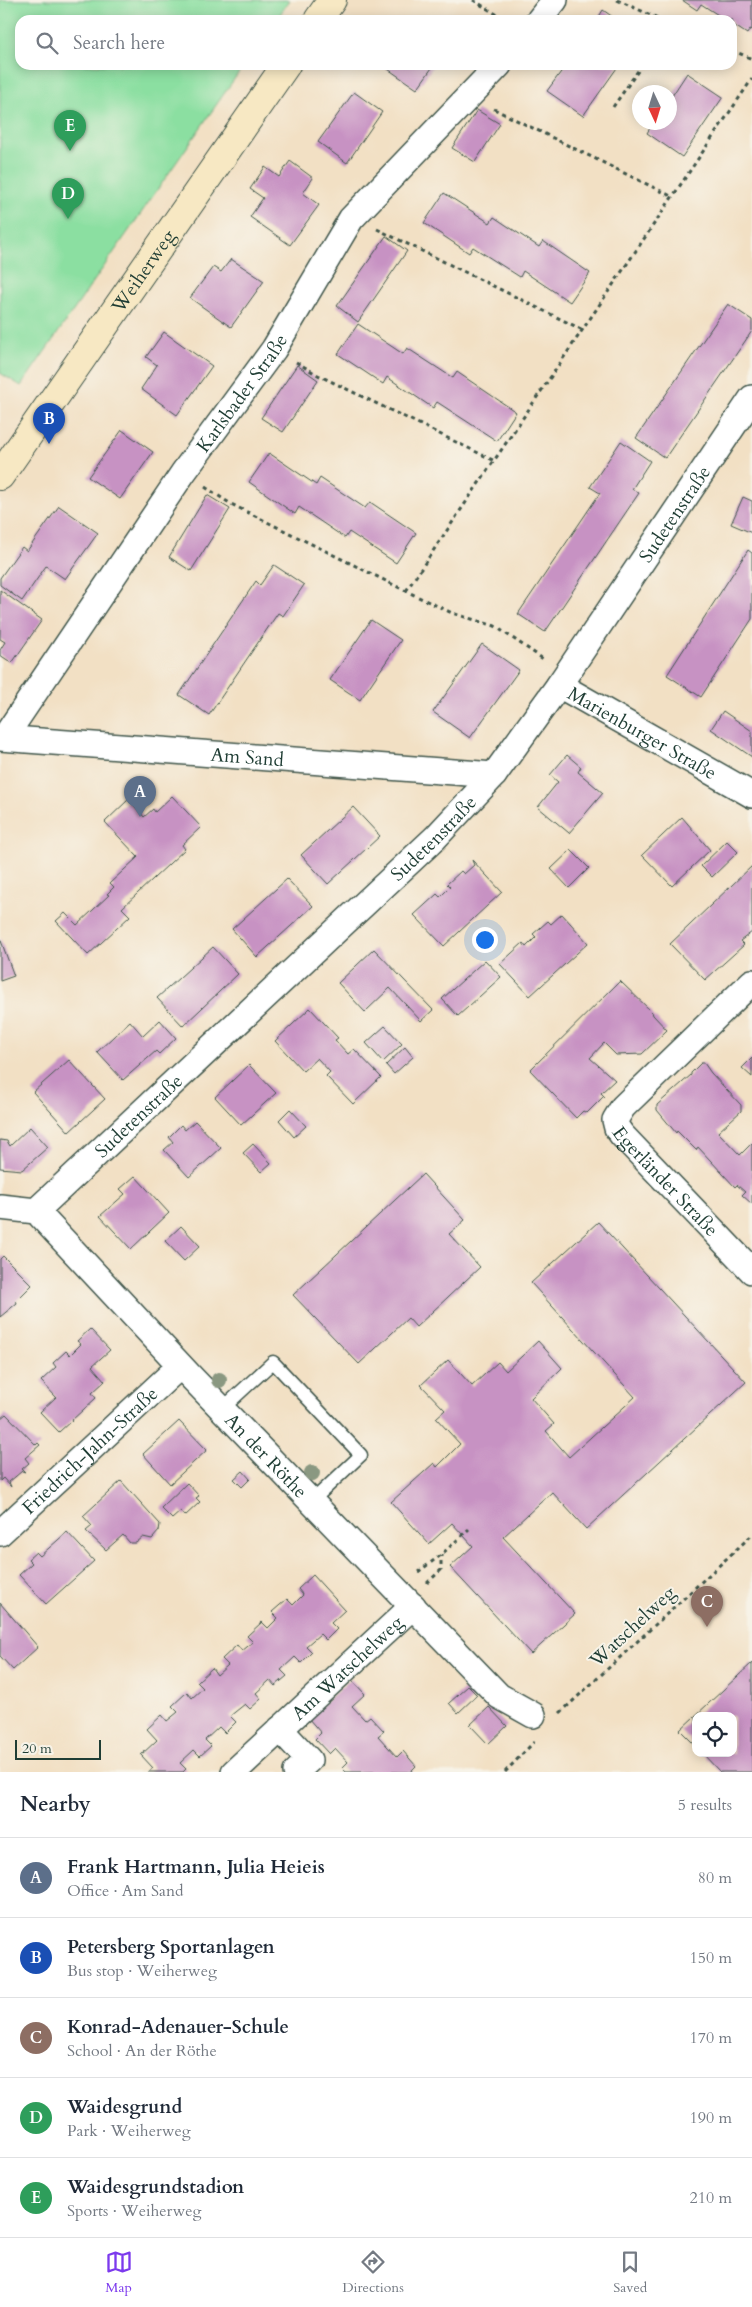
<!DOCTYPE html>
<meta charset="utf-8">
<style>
:root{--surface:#fff;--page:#f6f6f7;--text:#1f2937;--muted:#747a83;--line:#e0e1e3;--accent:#7c3aed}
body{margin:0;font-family:Cardo,serif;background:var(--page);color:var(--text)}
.controls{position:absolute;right:15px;bottom:15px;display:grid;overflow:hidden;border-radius:10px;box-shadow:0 2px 12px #0003}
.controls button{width:45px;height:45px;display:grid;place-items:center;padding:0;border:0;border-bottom:1px solid var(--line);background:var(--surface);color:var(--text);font:25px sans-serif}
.compass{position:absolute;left:632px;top:85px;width:45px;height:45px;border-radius:50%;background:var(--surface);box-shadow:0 2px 12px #0003;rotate:176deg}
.scale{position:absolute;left:15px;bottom:12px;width:86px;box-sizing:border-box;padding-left:5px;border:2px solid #1f3d34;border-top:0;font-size:14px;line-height:18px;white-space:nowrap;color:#1f3d34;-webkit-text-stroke:4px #f7f3e8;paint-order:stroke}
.you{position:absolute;left:484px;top:939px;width:18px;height:18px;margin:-12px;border:4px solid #fff;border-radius:50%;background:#1a73e8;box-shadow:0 0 0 8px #1a73e833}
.badge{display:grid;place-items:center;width:32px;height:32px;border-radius:50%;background:var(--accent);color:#fff;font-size:16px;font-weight:700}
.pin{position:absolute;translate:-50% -41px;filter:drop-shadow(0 1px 2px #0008)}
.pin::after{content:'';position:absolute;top:26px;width:18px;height:15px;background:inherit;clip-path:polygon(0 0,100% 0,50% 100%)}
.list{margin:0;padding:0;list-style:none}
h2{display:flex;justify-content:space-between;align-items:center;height:65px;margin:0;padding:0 20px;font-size:21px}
h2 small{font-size:16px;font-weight:400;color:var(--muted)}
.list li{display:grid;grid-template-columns:32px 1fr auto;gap:15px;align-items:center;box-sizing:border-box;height:80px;padding:0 20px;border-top:1px solid var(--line)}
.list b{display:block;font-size:19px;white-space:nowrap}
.list p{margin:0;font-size:16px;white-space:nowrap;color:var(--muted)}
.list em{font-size:16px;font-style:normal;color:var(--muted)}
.icon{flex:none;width:28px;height:28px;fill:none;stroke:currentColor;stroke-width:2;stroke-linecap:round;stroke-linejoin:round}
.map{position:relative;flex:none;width:752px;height:1772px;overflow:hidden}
.search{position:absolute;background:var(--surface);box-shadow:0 2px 12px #0003;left:15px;right:15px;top:15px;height:55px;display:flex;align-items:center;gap:12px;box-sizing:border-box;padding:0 18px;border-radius:15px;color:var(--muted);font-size:19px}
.sheet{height:465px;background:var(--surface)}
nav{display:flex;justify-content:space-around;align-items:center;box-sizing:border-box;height:70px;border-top:1px solid var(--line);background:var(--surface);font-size:14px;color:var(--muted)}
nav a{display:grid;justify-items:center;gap:2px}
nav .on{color:var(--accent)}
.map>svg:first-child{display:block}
</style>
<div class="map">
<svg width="752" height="1772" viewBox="0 0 752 1772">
<rect width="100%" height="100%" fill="#f7f3e8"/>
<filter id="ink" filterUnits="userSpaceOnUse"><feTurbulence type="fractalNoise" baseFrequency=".02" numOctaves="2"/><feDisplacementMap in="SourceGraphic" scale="10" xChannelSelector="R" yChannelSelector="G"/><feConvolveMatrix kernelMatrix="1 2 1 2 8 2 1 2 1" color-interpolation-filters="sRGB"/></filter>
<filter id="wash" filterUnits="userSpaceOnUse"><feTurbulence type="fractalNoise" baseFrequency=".0096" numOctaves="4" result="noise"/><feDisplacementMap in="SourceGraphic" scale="20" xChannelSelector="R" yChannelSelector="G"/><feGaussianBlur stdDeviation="1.12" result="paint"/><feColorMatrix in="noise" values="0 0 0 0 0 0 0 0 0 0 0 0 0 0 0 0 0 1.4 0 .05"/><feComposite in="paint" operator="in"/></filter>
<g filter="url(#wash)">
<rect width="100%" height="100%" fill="#f2e0c4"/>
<polygon fill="#8bdfa1" stroke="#558e6a" points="0,0 290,0 276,20 20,20 20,65 244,65 21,386 0,373"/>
<g id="blocks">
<g fill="#c792c3">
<polygon points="682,0 752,0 752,30 750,29 747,34 732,24 732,20 726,20 701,4 697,10"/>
<polygon points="603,10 617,20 597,20"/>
<polygon points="382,65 434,65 417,89"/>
<polygon points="566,65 619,65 583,116 547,91"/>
<polygon points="687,73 723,97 682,157 647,133 654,122 670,122 670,99"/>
<polygon points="354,92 382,112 347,163 318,142"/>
<polygon points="477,110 500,124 475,162 452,148"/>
<polygon points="290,161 313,178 303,193 319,205 290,245 250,217 263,198 250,189 265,167 279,177"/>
<polygon points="444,193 490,223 494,217 539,247 543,241 590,273 570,302 523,271 520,277 473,247 469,253 424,223"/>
<polygon points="386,236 407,251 358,322 337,306"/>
<polygon points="231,259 264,281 231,327 190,298 213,267 221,272"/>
<polygon points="728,304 752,320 752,331 665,458 636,438"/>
<polygon points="358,324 403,354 407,348 453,378 457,372 516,412 497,441 437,402 433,408 387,377 383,384 338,354"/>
<polygon points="164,332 212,366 177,415 141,389 157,365 146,357"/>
<polygon points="297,365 318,380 283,432 261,418"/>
<polygon points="122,430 153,452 120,499 88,477"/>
<polygon points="621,441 650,461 632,489 639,493 545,632 518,614 600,493 590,487"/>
<polygon points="269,453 316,485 320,478 365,508 370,502 416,533 396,563 349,532 345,538 299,507 295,514 249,482"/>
<polygon points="207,495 230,509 191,571 169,557"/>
<polygon points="743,497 752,501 752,533 731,524"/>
<polygon points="59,506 98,533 65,579 46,566 22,601 0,585 0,578 22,547 27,551"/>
<polygon points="748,550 752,553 752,619 701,697 667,675"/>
<polygon points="274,565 304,585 283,616 278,613 209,715 179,695 256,581 260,585"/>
<polygon points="0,590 42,620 12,663 0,655 0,650 5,642 0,639"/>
<polygon points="371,620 401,640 360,700 330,680"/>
<polygon points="482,644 519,670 470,738 433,712"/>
<polygon points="723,711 752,731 752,757 711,729"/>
<polygon points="567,755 581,767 578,772 603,793 569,833 538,807 558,782 550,775"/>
<polygon points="172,796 201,827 182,845 185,849 122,908 130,916 88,955 56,921 65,913 77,925 109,895 107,894 114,887 110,883 138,857 105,822 129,799 144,817 153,809 155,812"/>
<polygon points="353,807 380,836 328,884 301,855"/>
<polygon points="682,817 710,850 672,886 642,855"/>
<polygon points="727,841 738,852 712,877 701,866"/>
<polygon points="571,850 589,868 569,888 551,869"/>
<polygon points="472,860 502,892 444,946 414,915 437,894 440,897 450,887 447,884 461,871 464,874 474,865"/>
<polygon points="752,866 752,932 740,941 744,945 705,980 670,944"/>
<polygon points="287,879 313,906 257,957 232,929"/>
<polygon points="562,914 588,943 530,996 500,964 523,943 526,947 536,937 533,934 548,921 551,924"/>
<polygon points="0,938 14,976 0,981"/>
<polygon points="213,947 238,974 183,1026 157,998"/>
<polygon points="374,949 433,1010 421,1021 390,988 365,1012 338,983"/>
<polygon points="485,960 501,977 458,1016 442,999"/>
<polygon points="620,981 652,1012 653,1015 667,1030 642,1054 616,1055 604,1043 590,1058 615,1080 601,1093 604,1096 587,1113 583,1111 576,1118 530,1070"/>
<polygon points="310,1008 338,1038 335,1040 348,1054 354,1049 381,1077 353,1104 326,1076 330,1072 317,1058 303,1071 275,1041"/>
<polygon points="160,1020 176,1038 159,1054 156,1051 123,1080 97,1052 130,1021 143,1036"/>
<polygon points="385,1026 402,1044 383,1062 366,1043"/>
<polygon points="405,1047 413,1057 394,1074 386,1065"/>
<polygon points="752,1058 752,1077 742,1068"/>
<polygon points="69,1060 105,1099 69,1132 33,1092"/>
<polygon points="701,1063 704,1063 711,1073 741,1105 741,1111 718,1132 740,1155 752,1143 752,1204 742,1195 745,1192 737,1185 735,1187 698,1147 696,1150 677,1131 676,1133 657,1110 657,1105 691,1075 691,1073"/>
<polygon points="249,1065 276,1093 241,1125 215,1097"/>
<polygon points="290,1109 306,1126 294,1137 279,1120"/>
<polygon points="195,1121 221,1148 189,1177 164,1150 173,1142 169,1137 181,1125 185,1130"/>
<polygon points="30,1127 48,1147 22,1170 0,1168 0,1140 7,1141 10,1146"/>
<polygon points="253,1144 271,1163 261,1172 243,1153"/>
<polygon points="423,1174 465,1220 449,1234 480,1267 416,1327 408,1318 359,1364 293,1295"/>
<polygon points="135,1176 169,1213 131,1249 100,1216 125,1194 120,1189"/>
<polygon points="598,1222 746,1382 586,1529 552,1492 503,1537 575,1614 531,1654 450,1567 473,1546 452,1523 429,1544 391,1502 434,1463 437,1467 460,1444 436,1418 445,1410 421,1385 448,1360 472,1386 498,1362 506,1371 538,1341 562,1368 531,1398 554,1424 546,1431 569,1457 635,1397 531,1283"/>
<polygon points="181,1226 200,1246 184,1261 165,1241"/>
<polygon points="3,1256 32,1285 16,1301 17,1303 0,1317 0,1259"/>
<polygon points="90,1329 110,1350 92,1366 105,1381 92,1393 96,1398 59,1432 40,1412 56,1397 41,1381 56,1367 53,1363 66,1351 70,1355 81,1344 77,1341"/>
<polygon points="6,1414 36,1445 38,1443 40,1445 25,1458 29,1463 22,1469 25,1472 22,1471 9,1482 11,1487 3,1478 0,1481 0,1419"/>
<polygon points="179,1421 207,1450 170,1484 143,1454"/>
<polygon points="243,1471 250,1479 242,1487 234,1479"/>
<polygon points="121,1481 160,1524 159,1531 152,1539 143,1537 136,1543 130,1543 123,1535 106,1550 86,1531 92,1526 83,1516"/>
<polygon points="187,1483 199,1496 196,1498 200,1502 185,1516 181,1511 172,1519 161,1508"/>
<polygon points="67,1532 94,1561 46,1604 19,1575 32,1563 28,1559 36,1552 40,1556"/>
<polygon points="313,1575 345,1610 331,1623 337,1629 326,1640 320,1634 306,1646 312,1652 301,1663 295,1657 281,1670 287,1676 275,1686 270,1680 256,1693 261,1699 250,1709 245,1704 230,1716 236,1722 225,1733 219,1727 205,1740 211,1746 200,1756 194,1750 180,1763 186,1769 183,1772 148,1772 153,1768 141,1755 157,1740 147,1729 162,1715 167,1721 178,1712 172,1706 187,1692 192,1698 203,1688 197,1682 212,1668 217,1675 228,1665 222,1659 237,1645 242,1651 253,1642 247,1636 262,1622 268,1628 278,1618 272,1612 287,1599 293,1605 303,1595 298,1589"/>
<polygon points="0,1603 38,1647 13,1670 0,1656"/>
<polygon points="752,1663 752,1772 720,1772 702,1753 733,1753 733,1716 696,1716 696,1746 680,1730"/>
<polygon points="351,1679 365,1694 352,1706 365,1720 370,1716 384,1731 378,1736 397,1757 403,1751 416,1766 412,1770 413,1772 346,1772 342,1768 348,1762 335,1748 329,1754 315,1739 321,1733 308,1718"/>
<polygon points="468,1686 477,1695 458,1713 449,1703"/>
<polygon points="489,1707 507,1726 488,1744 470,1725"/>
</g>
</g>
</g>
<g filter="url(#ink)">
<use href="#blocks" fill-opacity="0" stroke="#3f554a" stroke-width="1"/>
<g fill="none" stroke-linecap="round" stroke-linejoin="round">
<defs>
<polyline id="service" points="222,1409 273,1362 361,1455 311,1502"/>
<g id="minor">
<polyline points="539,20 555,0"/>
<path id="s1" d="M559 685 752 795"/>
<path id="s2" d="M0 738 494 775"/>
<path id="s3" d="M4 738 183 473 274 349 351 219 499 65"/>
<path id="s4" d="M752 982 623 1107 615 1120 617 1128 622 1135 752 1271"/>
<path id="s5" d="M0 1207 36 1211 192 1378 499 1696 533 1715"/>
<path id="s6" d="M36 1211 435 838 494 775 559 685 752 398"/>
<path id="s7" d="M0 1533 180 1366"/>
<polyline points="280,1729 309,1760 296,1772"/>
<path id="s8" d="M234 1772 413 1606"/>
</g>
<g id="secondary">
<polyline points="318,20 332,0"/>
<path id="s9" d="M0 476 286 65"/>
</g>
</defs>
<use href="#service" stroke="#3f554a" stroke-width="15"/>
<use href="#minor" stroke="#3f554a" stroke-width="28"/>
<use href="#secondary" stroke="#3f554a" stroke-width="30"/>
<g stroke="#3f554a" stroke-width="3" stroke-dasharray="4 4" stroke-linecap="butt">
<polyline points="473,0 506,20"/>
<polyline points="617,0 662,20"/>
<polyline points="732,50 752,59"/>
<polyline points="613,107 642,65"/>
<polyline points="494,109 673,197"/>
<polyline points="377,229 583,330"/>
<polyline points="296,362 318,375 495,461"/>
<polyline points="205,487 231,504 406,591 452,613 495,626 543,659"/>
<polyline points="406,591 752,79"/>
<polyline points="418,1572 441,1555 469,1529"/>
<polyline points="427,1583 441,1570 441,1555"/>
<polyline points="560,1713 752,1535"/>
<polyline points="505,1772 534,1742"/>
</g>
<use href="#service" stroke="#fff" stroke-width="12"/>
<use href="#minor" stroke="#fff" stroke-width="25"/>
<use href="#secondary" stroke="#f7e8c3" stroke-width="28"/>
</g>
<g fill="#8a9881">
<circle cx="219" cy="1380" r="8"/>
<circle cx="312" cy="1473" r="8"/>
</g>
</g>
<g text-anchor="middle" stroke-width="4" stroke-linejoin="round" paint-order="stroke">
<g font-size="19" fill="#1f3d34" stroke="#f7f3e8">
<text dy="7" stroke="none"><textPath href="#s9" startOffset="250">Weiherweg</textPath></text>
<text dy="7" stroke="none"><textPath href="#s3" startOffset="419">Karlsbader Straße</textPath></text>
<text dy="7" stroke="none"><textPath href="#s6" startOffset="950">Sudetenstraße</textPath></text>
<text dy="7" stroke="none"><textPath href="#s1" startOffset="96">Marienburger Straße</textPath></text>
<text dy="7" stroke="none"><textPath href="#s2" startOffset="248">Am Sand</textPath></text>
<text dy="7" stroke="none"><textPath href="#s6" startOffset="545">Sudetenstraße</textPath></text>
<text dy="7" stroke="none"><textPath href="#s6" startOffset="140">Sudetenstraße</textPath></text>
<text dy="7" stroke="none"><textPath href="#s4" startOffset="275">Egerländer Straße</textPath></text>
<text dy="7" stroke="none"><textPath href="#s7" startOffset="122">Friedrich-Jahn-Straße</textPath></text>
<text dy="7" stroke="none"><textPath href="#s5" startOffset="372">An der Röthe</textPath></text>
<text transform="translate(632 1626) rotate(-43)" y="7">Watschelweg</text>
<text dy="7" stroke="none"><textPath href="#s8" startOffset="154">Am Watschelweg</textPath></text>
</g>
</g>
</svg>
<div class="controls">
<button><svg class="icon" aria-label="locate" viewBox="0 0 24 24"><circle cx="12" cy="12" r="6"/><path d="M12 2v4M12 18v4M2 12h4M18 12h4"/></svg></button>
</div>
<svg class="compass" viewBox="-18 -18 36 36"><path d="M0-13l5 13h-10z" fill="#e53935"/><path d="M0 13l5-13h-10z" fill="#747a83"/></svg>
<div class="scale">20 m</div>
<div class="you"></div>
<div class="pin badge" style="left:140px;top:817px;background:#5c6f8a">A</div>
<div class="pin badge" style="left:49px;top:444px;background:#1a4fb4">B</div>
<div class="pin badge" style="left:707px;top:1627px;background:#8d6e63">C</div>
<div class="pin badge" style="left:68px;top:219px;background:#2e9e5b">D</div>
<div class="pin badge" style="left:70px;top:151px;background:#2e9e5b">E</div>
<div class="search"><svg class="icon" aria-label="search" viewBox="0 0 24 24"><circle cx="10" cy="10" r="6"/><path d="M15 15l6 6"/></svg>Search here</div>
</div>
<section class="sheet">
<h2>Nearby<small>5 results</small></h2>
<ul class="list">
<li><span class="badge" style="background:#5c6f8a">A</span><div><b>Frank Hartmann, Julia Heieis</b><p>Office · Am Sand</p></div><em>80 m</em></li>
<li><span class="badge" style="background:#1a4fb4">B</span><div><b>Petersberg Sportanlagen</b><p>Bus stop · Weiherweg</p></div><em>150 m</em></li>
<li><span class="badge" style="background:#8d6e63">C</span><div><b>Konrad-Adenauer-Schule</b><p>School · An der Röthe</p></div><em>170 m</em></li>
<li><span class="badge" style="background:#2e9e5b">D</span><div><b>Waidesgrund</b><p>Park · Weiherweg</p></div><em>190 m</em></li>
<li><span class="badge" style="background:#2e9e5b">E</span><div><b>Waidesgrundstadion</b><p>Sports · Weiherweg</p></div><em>210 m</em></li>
</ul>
</section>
<nav>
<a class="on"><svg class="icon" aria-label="map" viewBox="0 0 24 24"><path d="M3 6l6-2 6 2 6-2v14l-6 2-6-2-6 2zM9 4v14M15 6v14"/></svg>Map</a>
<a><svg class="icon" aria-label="directions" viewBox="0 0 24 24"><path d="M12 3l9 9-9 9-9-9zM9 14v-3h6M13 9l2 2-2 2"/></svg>Directions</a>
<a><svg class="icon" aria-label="saved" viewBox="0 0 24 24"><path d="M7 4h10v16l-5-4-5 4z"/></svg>Saved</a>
</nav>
